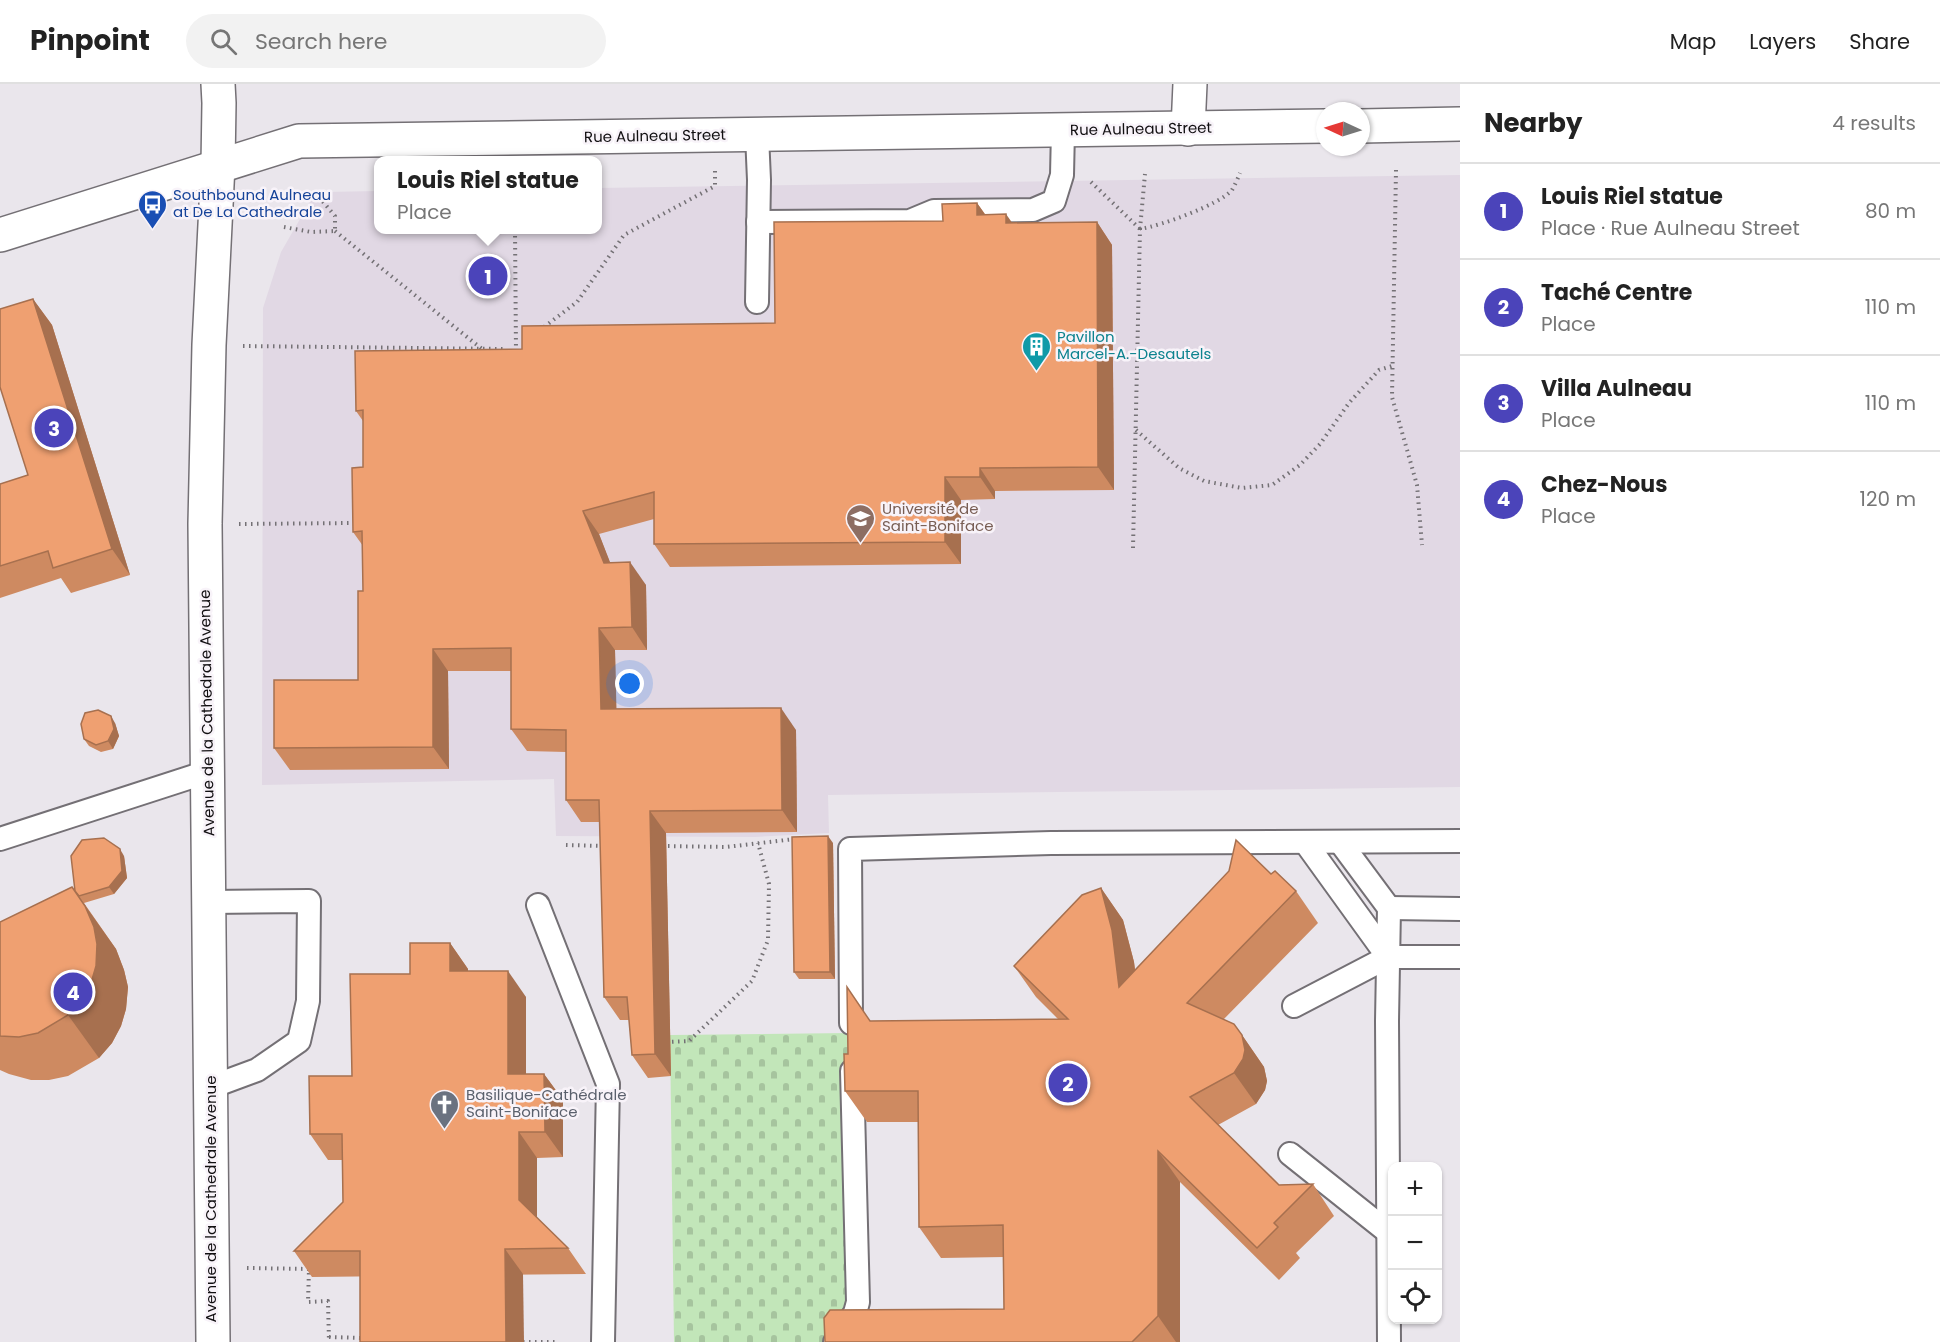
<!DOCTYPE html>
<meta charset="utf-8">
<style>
:root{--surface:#fff;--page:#f2f2f2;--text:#222;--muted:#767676;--line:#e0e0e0;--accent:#4b44ba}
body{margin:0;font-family:Poppins,sans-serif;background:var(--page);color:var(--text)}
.controls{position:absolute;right:18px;bottom:18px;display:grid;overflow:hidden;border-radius:12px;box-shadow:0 2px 4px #0004}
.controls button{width:54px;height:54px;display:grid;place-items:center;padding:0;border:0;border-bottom:2px solid var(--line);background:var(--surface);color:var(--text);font:30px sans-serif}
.compass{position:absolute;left:1316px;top:18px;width:54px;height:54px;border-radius:50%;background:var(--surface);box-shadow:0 2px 4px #0004;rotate:274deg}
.you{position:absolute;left:630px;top:600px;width:21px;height:21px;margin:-15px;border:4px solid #fff;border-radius:50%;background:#1a73e8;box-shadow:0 0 0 9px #1a73e833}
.badge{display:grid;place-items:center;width:39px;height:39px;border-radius:50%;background:var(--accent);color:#fff;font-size:20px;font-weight:700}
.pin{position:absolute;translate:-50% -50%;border:3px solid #fff;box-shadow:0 2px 6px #0006}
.popup{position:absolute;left:374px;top:72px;width:228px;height:78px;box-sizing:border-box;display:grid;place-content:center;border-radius:12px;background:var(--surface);filter:drop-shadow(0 2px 4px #0005);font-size:20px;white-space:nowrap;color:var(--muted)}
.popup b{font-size:22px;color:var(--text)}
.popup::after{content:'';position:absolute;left:50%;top:100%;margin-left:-12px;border:12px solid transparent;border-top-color:var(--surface)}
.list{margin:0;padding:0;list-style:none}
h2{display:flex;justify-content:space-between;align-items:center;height:78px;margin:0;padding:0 24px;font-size:26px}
h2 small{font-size:20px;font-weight:400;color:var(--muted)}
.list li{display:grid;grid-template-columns:39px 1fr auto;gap:18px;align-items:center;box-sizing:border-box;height:96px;padding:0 24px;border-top:2px solid var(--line)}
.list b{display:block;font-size:22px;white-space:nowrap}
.list p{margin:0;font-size:20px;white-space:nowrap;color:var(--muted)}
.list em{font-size:20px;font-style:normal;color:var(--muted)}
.icon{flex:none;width:33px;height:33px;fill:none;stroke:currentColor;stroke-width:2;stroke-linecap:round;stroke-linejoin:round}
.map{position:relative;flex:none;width:1460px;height:1258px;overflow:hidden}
header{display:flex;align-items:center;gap:36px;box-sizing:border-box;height:84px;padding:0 30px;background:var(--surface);border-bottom:2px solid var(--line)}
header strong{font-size:28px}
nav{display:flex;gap:33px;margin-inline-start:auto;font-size:21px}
.search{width:420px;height:54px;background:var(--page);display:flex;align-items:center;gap:15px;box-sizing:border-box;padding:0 21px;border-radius:33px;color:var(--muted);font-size:22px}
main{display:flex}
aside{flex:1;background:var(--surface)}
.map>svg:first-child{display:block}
</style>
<header>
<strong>Pinpoint</strong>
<div class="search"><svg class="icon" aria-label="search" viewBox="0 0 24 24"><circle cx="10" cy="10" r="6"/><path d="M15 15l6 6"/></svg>Search here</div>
<nav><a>Map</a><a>Layers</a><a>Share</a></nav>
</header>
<main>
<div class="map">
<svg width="1460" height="1258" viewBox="0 0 1460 1258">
<defs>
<pattern id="cemetery-stones" width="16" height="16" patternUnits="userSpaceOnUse" patternTransform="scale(1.5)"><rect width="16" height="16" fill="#c2e6b9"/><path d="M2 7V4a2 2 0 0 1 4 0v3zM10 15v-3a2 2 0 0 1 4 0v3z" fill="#a6c49e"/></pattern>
</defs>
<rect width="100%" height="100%" fill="#eae6ec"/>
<polygon fill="#e1d8e4" points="1460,91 1460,703 828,711 829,749 755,753 556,752 554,695 262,701 263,224 281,168 311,116 325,108 378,107 378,146 598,146 598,104"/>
<polygon fill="url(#cemetery-stones)" points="851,949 858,1218 835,1258 674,1258 670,951"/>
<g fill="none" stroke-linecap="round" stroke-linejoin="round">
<defs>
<g id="service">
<polyline points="758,138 910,137 934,127 1033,126 1054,117 1062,91 1063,46"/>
<polyline points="757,218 759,96 757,51"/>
<polyline points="0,755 207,688"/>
<polyline points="1305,758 1388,873"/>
<polyline points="1340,758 1389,824 1387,937 1389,1258"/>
<polyline points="209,818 309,817 308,917 299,957 257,986 211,1003"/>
<polyline points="538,821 608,1000 603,1258"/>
<polyline points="1389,824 1460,825"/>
<polyline points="1294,922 1388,873 1460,873"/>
<polyline points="851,939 850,765 1051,759 1460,757"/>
<polyline points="1290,1070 1388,1148"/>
<polyline points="835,1258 855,1229 858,1218 852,987"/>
</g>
<g id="minor">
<polyline points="1361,42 1460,40"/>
<polyline points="1188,45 1190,0"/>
<polyline points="0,151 299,57 1325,42"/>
<polyline points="213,1258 205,440 209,261 218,81 219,19 218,0"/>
</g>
</defs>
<use href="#service" stroke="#747075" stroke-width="26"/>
<use href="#minor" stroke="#747075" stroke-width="36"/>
<g stroke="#747175" stroke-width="4" stroke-dasharray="1.5 4.5" stroke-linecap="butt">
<polyline points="1396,86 1392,313 1417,401 1422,461"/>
<polyline points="1091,98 1140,145"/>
<polyline points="284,143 311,148 335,147 335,132 313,106"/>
<polyline points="1140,145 1145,90"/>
<polyline points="515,146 516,268"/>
<polyline points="335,147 482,265"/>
<polyline points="544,243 577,218 624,151 715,102 715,87"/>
<polyline points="243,262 505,265"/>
<polyline points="1136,346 1179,384 1204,397 1242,404 1272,401 1300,381 1320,360 1349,319 1379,286 1392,282"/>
<polyline points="239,440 355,439"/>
<path d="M1133 464 1140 145C1160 142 1219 121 1232 106 1235 101 1238 94 1240 89"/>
<polyline points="566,761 604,762"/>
<polyline points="662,762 726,763 795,755"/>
<polyline points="666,958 689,957 752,897 768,856 769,800 758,759"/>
<polyline points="247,1184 309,1185 308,1218 328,1217 329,1258"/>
<polyline points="329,1253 363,1254"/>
<polyline points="523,1258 555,1258"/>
</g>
<use href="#service" stroke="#fff" stroke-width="22"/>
<use href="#minor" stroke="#fff" stroke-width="33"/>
</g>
<g fill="#ce8a61">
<polygon points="977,119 985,130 1012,139 1097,138 1112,161 1114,406 995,407 995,415 961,416 961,480 670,483 654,460 654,435 599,450 610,479 646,501 647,566 615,566 616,625 796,646 797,748 666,749 671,992 648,994 632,971 629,936 620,936 604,913 600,738 581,738 566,716 566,668 527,667 511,645 511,587 448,587 449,685 290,686 274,664 358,596 363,507 363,462 353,448 363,383 363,337 356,327 522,265 775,239 943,137"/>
<polygon points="33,215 52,241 130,491 71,509 61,494 0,514 0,400 28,391"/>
<polygon points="115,639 119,652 113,665 101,668 89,662 84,655"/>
<polygon points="833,759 835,895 799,895 794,888"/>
<polygon points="124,772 127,794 114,810 84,819 116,865 124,886 128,903 126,925 121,942 112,959 99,974 68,992 49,996 31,996 9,990 0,986 0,838 75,807"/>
<polygon points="1271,790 1296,807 1318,839 1223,936 1242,951 1264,983 1267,997 1265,1006 1256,1020 1218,1041 1279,1101 1313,1100 1334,1132 1296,1169 1300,1174 1279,1196 1180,1098 1180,1258 825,1258 1004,1225 1004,1173 941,1174 919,1143 918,1038 867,1038 845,1007 848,970 871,937 1058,935 1036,913 1014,882 1101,804 1123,836 1134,878 1135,886"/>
<polygon points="450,859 468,885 468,887 526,913 526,990 544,990 563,1016 563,1073 537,1074 537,1134 568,1164 586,1190 312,1193 294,1167 343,1118 342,1076 328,1076 310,1050 352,992 410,890"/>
</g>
<g fill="#a7704f">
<polygon points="977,119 993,142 977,131"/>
<polygon points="1006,130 1022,153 1006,139"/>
<polygon points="1097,138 1112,161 1114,406 1098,383"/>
<polygon points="33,215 52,241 130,491 112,465"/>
<polygon points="980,384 995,407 995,415 980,393"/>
<polygon points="945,393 961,416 961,480 945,458"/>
<polygon points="583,427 599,450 619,501 604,479"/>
<polygon points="630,478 646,501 647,566 632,543"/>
<polygon points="599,544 615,566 617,647 601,625"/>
<polygon points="433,565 448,587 449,685 433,663"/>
<polygon points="781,624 796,646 797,748 782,726"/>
<polygon points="111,632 115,639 119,652 113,665 108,657"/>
<polygon points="650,727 666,749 671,992 655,970"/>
<polygon points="828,752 833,759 835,895 830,888"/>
<polygon points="120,765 124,772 127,794 114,810 109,803"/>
<polygon points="72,803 116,865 124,886 128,903 126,925 121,942 112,959 99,974 68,931"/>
<polygon points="1101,804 1123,836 1134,878 1141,934 1119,903"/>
<polygon points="450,859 468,885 468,913 450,887"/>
<polygon points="508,887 526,913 526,1016 508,990"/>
<polygon points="1242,951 1264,983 1267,997 1265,1006 1256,1020 1234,989"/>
<polygon points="544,990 563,1016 563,1073 545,1048"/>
<polygon points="519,1048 537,1074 537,1142 519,1116"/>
<polygon points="1158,1067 1180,1098 1180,1258 1176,1258 1158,1232"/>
<polygon points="505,1165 523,1190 524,1258 506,1258"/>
</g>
<g fill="#efa071" stroke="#a7704f" stroke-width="1.5">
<polygon points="977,119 977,131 1006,130 1006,139 1097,138 1098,383 980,384 980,393 945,393 945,458 654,460 654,408 583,427 604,479 630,478 632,543 599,544 601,625 781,624 782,726 650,727 655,970 632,971 627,913 604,913 599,716 566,716 566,646 511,645 511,564 433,565 433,663 274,664 274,596 358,596 358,507 363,507 362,447 353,448 352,384 363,383 363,326 356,327 355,267 522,265 522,242 775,239 774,138 943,137 942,120"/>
<polygon points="33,215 112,465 53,484 48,467 0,482 0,400 28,391 0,303 0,225"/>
<polygon points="98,626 111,632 114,645 108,657 96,661 84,655 81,640 85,629"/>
<polygon points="828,752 830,888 794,888 792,753"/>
<polygon points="104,754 120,765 122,787 109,803 79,812 75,807 71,772 82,756"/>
<polygon points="1236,756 1271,790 1275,787 1296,807 1187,919 1234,940 1242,951 1245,966 1243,975 1234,989 1190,1013 1279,1101 1313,1100 1274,1139 1278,1143 1257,1164 1158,1067 1158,1232 1132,1258 825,1258 824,1234 830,1226 1004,1225 1003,1141 919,1143 918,1007 845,1007 844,970 848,970 847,903 870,937 1068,935 1014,882 1082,811 1101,804 1112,846 1119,903 1229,787"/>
<polygon points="72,803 85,822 94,843 97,860 96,882 91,899 82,915 68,931 38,949 19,953 0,952 0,838"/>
<polygon points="410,859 450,859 450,887 508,887 508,990 544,990 545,1048 519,1048 519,1116 568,1164 505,1165 506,1258 360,1258 360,1167 294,1167 343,1118 342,1050 310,1050 309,992 352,992 350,890 410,890"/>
</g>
<defs>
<symbol id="bus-pin" viewBox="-11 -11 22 30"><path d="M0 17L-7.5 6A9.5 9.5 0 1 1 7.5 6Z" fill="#1a4fb4" stroke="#f8f3f9"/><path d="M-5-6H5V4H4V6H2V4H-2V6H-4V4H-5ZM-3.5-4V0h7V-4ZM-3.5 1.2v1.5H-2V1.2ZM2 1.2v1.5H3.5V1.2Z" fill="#fff"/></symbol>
<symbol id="building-pin" viewBox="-11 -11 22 30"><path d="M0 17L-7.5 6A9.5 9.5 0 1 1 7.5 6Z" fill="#0f9aa8" stroke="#f8f3f9"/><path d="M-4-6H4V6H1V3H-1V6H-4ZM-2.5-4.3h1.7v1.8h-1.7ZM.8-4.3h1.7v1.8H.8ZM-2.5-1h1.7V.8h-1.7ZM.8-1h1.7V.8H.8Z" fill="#fff"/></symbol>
<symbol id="university-pin" viewBox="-11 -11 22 30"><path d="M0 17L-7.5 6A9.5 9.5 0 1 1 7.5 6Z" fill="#8d6e63" stroke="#f8f3f9"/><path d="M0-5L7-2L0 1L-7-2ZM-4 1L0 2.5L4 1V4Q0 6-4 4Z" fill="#fff"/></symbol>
<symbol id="church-pin" viewBox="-11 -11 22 30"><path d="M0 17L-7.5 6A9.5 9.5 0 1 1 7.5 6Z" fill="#6b7280" stroke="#f8f3f9"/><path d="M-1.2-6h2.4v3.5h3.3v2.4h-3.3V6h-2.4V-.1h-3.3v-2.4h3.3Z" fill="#fff"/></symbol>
</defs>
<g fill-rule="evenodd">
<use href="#bus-pin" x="136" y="104" width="33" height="45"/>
<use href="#building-pin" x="1020" y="246" width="33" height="45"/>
<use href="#university-pin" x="844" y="418" width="33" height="45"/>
<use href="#church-pin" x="428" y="1004" width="33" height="45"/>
</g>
<g text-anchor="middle" stroke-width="5" stroke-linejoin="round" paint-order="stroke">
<g font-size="15" fill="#110f11" stroke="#f8f3f9">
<text transform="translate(1141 45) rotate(-1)" y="5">Rue Aulneau Street</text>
<text transform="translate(655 52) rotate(-1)" y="5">Rue Aulneau Street</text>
<text transform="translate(207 629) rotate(-91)" y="5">Avenue de la Cathedrale Avenue</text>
<text transform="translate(211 1115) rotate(-90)" y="5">Avenue de la Cathedrale Avenue</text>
</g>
<g font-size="15" fill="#164399" stroke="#f8f3f9" text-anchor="start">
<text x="173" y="116">Southbound Aulneau<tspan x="173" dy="17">at De La Cathedrale</tspan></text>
</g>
<g font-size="15" fill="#0d838f" stroke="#f8f3f9" text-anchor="start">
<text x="1057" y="258">Pavillon<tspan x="1057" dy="17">Marcel-A.-Desautels</tspan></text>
</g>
<g font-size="15" fill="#785e54" stroke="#f8f3f9" text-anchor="start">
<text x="882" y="430">Université de<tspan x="882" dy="17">Saint-Boniface</tspan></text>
</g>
<g font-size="15" fill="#5b616d" stroke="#f8f3f9" text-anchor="start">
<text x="466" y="1016">Basilique-Cathédrale<tspan x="466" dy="17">Saint-Boniface</tspan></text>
</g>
</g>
</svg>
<div class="controls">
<button>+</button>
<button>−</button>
<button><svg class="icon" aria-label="locate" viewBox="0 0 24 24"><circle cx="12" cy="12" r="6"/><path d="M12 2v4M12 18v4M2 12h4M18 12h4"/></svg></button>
</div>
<svg class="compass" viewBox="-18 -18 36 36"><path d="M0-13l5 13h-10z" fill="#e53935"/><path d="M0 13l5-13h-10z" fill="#767676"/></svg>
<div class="you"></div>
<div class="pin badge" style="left:488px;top:192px">1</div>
<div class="popup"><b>Louis Riel statue</b>Place</div>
<div class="pin badge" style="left:1068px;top:999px">2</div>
<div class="pin badge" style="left:54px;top:344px">3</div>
<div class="pin badge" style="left:73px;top:908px">4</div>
</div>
<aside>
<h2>Nearby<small>4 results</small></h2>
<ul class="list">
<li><span class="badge">1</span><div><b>Louis Riel statue</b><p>Place · Rue Aulneau Street</p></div><em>80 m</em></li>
<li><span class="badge">2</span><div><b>Taché Centre</b><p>Place</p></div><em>110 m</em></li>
<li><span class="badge">3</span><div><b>Villa Aulneau</b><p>Place</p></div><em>110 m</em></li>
<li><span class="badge">4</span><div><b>Chez-Nous</b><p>Place</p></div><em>120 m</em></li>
</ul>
</aside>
</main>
